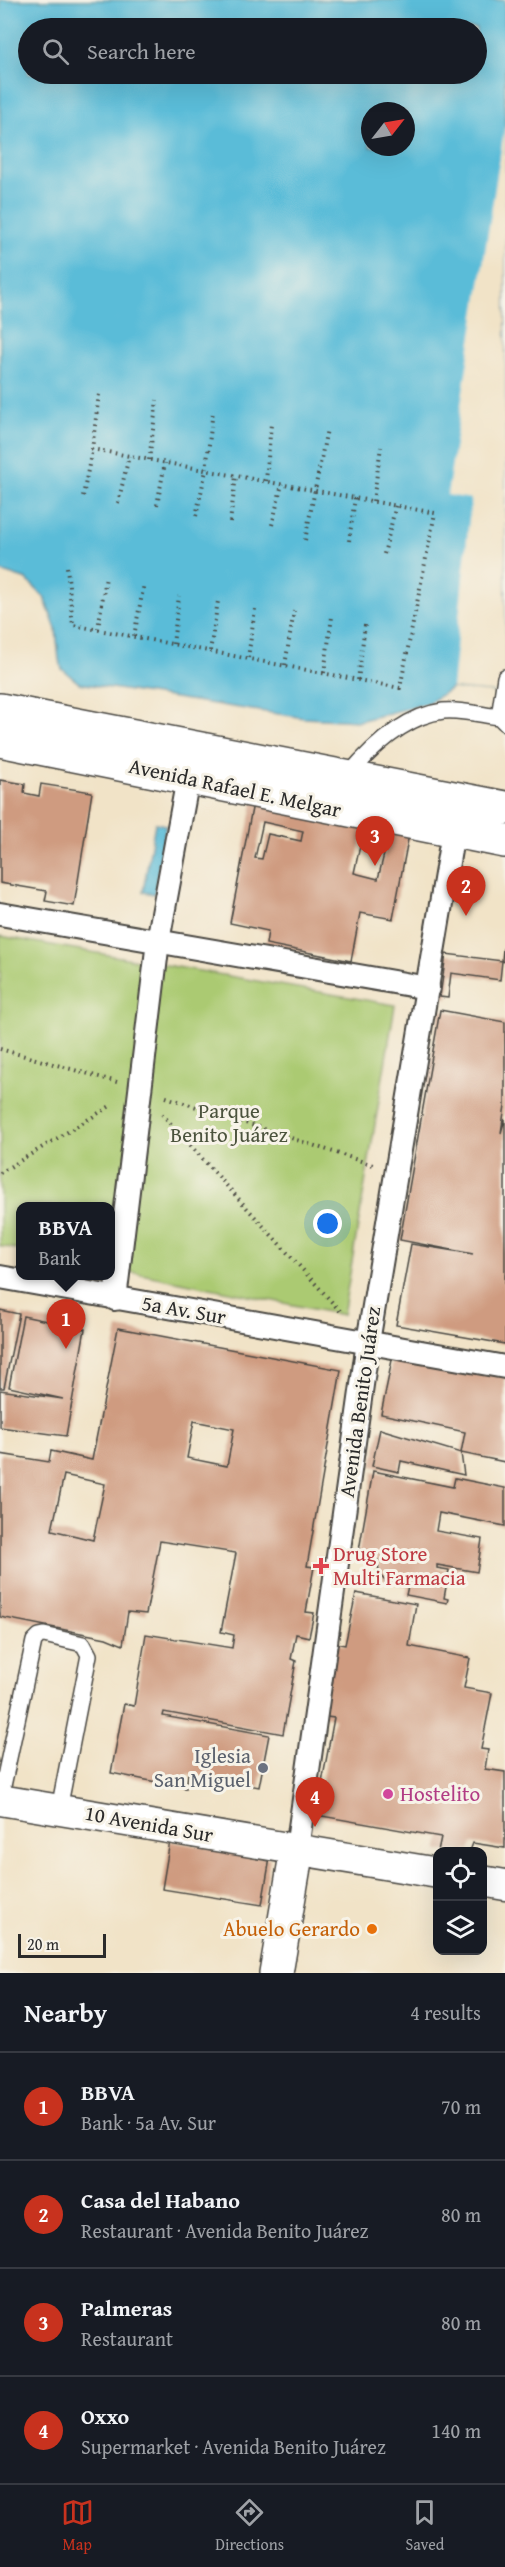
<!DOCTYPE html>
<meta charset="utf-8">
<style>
:root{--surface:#171b24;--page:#20242c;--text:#f1f3f6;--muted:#9ea1a6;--line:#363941;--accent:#c8321e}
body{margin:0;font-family:"Gentium Book Plus",serif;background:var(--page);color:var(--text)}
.controls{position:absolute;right:18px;bottom:18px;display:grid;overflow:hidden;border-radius:12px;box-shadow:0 6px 24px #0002}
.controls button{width:54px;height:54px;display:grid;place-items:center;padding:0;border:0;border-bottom:2px solid var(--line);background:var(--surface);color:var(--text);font:30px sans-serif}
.compass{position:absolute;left:361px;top:102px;width:54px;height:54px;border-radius:50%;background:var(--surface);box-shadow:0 6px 24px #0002;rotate:59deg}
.scale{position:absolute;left:18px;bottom:15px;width:88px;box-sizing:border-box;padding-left:6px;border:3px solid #2b2b2b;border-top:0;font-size:16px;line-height:21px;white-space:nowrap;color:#2b2b2b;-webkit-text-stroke:4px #f7f3e8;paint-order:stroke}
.you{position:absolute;left:328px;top:1224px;width:21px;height:21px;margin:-15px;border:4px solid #fff;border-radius:50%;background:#1a73e8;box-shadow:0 0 0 9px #1a73e833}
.badge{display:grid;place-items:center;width:39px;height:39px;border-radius:50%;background:var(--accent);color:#fff;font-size:20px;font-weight:700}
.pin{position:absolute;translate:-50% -50px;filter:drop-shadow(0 2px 3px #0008)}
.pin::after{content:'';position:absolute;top:32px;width:21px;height:18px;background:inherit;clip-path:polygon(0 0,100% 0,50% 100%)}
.popup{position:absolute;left:16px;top:1202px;width:99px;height:78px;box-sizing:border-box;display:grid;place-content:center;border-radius:12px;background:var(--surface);filter:drop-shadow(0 2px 4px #0005);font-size:20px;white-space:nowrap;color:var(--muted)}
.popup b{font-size:22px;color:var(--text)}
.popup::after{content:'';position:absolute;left:50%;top:100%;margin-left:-12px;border:12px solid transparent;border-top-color:var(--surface)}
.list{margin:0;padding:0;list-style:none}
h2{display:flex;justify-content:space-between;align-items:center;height:78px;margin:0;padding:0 24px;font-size:26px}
h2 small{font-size:20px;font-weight:400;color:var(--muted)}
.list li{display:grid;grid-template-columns:39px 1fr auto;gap:18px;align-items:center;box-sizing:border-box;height:108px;padding:0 24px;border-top:2px solid var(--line)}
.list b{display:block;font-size:22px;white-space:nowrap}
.list p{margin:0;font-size:20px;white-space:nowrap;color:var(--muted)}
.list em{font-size:20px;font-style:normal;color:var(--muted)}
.icon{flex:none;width:33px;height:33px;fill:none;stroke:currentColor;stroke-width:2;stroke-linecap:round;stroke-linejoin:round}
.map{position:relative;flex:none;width:505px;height:1973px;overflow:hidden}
.search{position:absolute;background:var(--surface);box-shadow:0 6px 24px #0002;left:18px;right:18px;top:18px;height:66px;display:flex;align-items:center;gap:15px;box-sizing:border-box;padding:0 21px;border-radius:33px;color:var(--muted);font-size:22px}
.sheet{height:510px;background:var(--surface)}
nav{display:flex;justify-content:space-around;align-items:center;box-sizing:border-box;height:84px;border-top:2px solid var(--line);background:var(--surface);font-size:16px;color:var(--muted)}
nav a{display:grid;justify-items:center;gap:3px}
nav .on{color:var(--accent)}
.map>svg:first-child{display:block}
</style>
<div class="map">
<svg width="505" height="1973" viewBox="0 0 505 1973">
<rect width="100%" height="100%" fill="#f7f3e8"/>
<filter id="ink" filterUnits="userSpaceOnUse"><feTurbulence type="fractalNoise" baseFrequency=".0167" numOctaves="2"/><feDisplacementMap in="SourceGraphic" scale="12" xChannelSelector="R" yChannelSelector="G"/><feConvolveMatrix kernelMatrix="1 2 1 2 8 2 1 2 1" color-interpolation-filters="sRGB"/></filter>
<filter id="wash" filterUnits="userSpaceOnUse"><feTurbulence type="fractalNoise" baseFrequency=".008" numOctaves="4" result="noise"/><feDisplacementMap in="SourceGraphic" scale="24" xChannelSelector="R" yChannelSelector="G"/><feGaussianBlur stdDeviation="1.35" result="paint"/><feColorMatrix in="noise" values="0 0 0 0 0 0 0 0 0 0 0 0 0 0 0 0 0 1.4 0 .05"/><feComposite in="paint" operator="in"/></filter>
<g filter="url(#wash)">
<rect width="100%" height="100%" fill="#f1e3c7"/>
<polygon fill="#abca72" stroke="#6b7a4e" stroke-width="1.5" points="0,936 395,1005 343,1315 111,1268 111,1206 21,1206 21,1250 0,1246"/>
<g fill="#5abcd8" stroke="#427482" stroke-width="1.5" fill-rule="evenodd">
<path d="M0 0H505V693L452 688 428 703 359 721 304 718 79 683 62 669 59 660 56 629 44 597 27 580 0 571ZM28 28H476V74H28ZM370 111H406V147H370Z"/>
<polygon points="155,823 166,825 154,894 143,892"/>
</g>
<polygon fill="#f1e3c7" points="505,124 505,693 452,688 471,499 447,495"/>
<g id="blocks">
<g fill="#cf9b80" fill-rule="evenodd">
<polygon points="0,780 25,784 24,793 39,796 41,784 92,792 74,906 45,901 47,891 0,883"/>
<path d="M254 798 410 829 393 919 360 913 351 961 266 944 268 931 230 923ZM263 822 303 831 301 841 268 834 262 859 255 858ZM361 841 386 846 378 879 354 873Z"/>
<polygon points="503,948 505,962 502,961 500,980 451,973 448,998 440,997 446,954 502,961"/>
<polygon points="440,1010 505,1022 505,1105 501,1133 505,1119 505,1344 396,1325 411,1244 473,1254 400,1240"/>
<polygon points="0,1310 19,1314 4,1388 0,1388"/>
<polygon points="23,1316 85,1329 66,1436 0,1427 0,1390 63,1399 9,1387"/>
<path d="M118 1328 341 1370 307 1566 314 1567 306 1612 314 1613 309 1637 296 1634 291 1659 296 1661 283 1734 164 1712 163 1716 269 1735 259 1787 188 1774 186 1788 111 1773 124 1704 134 1706 146 1634 232 1648 234 1635 221 1632 236 1553 160 1541 146 1614 128 1612 123 1645 106 1638 0 1617V1454L49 1462 51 1451 92 1460ZM194 1421 234 1429 227 1466 187 1458ZM64 1475 105 1484 93 1540 52 1530Z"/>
<polygon points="393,1355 505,1376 505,1462 461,1453 465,1432 381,1414"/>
<polygon points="380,1429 461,1453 464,1475 401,1461 399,1472 372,1466"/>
<polygon points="373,1471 453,1487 455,1478 505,1488 505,1526 439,1513 436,1531 482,1539 477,1572 437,1565 437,1568 449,1570 444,1598 448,1599 447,1603 406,1595 408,1586 386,1582 379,1574 378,1560 358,1556"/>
<polygon points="356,1593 416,1604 409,1646 470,1658 464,1688 492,1693 481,1749 488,1750 485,1769 505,1772 505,1848 473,1843 470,1851 438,1851 441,1837 316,1815 334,1718 319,1716 333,1643 345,1645"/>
<polygon points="170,1841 270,1858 262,1905 162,1889"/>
</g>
</g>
</g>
<g filter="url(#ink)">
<use href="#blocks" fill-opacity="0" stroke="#494742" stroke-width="1.5"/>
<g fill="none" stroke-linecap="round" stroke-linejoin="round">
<defs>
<g id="service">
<polyline points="499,717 505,677"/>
<path d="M346 778C370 749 404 716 443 711 460 709 482 715 499 717L505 723"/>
<polyline points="0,1800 34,1641 39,1636 44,1635 83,1644 89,1655 59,1809"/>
</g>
<g id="pedestrian">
<polyline points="0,914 428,988"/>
<polyline points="0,1277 505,1367"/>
<polyline points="115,1299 158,941 188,778"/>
<polyline points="297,1849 368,1342 453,832"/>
</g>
<g id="minor">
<polyline points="0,1800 438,1873"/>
<polyline points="482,1881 505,1885"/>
</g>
<g id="secondary">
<polyline points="0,710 505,808"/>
<polyline points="0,740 505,841"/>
<polyline points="276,1973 297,1849"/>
</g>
</defs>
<use href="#service" stroke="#494742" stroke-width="18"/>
<use href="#pedestrian" stroke="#494742" stroke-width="26"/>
<use href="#minor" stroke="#494742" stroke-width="33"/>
<use href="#secondary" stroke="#494742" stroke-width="36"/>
<g stroke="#494742" stroke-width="4" stroke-dasharray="1.5 4.5" stroke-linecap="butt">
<polyline points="149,460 157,400"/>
<polyline points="266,481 271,424"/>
<polyline points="83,496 92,449"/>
<polyline points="373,501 381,447"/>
<polyline points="118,503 129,456"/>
<polyline points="157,505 165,463"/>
<polyline points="196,516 206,470 213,410"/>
<polyline points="230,522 236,476"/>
<polyline points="272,525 282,484"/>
<polyline points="305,540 327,429"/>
<polyline points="349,541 355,498"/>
<polyline points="384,554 396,505"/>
<polyline points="67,567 73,625 400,688 435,513 92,449 99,394"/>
<polyline points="98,629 106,577"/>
<polyline points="134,636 144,584"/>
<polyline points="173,644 179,596"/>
<polyline points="210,651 218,601"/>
<polyline points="248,658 255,609"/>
<polyline points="285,665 294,611"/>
<polyline points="324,673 332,617"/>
<polyline points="358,680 365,625"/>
<polyline points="0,1049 117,1082"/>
<polyline points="166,1097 373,1165"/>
<polyline points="162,1114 340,1311"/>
<polyline points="0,1173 112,1105"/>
</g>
<use href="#service" stroke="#fff" stroke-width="15"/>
<use href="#pedestrian" stroke="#fff" stroke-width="22"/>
<use href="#minor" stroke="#fff" stroke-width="30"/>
<use href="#secondary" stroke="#fff" stroke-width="33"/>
</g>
</g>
<path fill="#e0444e" stroke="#f7f3e8" stroke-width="2" d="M318 1557h6v6h6v6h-6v6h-6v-6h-6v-6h6z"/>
<circle fill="#6b7280" stroke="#f7f3e8" stroke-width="2" cx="263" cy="1768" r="6"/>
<circle fill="#d1479c" stroke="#f7f3e8" stroke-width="2" cx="388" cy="1794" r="6"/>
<circle fill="#e8710a" stroke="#f7f3e8" stroke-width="2" cx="372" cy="1929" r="6"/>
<g text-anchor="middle" stroke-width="6" stroke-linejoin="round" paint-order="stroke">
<g font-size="21" fill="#2b2b2b" stroke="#f7f3e8">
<text transform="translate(235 788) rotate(12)" y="7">Avenida Rafael E. Melgar</text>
<text transform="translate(184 1310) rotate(10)" y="7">5a Av. Sur</text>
<text transform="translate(360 1402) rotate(-82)" y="7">Avenida Benito Juárez</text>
<text transform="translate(149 1824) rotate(10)" y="7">10 Avenida Sur</text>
</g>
<g font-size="21" fill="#4b533d" stroke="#f7f3e8">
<text x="229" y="1118">Parque<tspan x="229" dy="24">Benito Juárez</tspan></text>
</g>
<g font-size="21" fill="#be3a42" stroke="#f7f3e8" text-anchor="start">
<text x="333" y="1561">Drug Store<tspan x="333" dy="24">Multi Farmacia</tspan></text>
</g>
<g font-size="21" fill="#5b616d" stroke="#f7f3e8" text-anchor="end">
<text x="251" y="1763">Iglesia<tspan x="251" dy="24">San Miguel</tspan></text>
</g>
<g font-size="21" fill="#b23c85" stroke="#f7f3e8" text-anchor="start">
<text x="400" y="1801">Hostelito</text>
</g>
<g font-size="21" fill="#c56008" stroke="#f7f3e8" text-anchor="end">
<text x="360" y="1936">Abuelo Gerardo</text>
</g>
</g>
</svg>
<div class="controls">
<button><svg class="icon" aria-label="locate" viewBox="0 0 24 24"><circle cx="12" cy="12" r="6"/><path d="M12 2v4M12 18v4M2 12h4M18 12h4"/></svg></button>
<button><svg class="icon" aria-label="layers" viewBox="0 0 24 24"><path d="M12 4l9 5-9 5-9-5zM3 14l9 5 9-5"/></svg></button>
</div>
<svg class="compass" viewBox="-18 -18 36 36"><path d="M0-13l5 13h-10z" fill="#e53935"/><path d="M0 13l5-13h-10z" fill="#9ea1a6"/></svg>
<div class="scale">20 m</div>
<div class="you"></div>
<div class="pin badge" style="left:66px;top:1349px">1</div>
<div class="popup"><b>BBVA</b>Bank</div>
<div class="pin badge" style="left:466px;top:916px">2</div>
<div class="pin badge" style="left:375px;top:866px">3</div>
<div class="pin badge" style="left:315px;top:1827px">4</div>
<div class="search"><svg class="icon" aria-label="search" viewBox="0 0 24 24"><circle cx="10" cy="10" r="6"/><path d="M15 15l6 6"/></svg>Search here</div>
</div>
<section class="sheet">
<h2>Nearby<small>4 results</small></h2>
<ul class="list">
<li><span class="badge">1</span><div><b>BBVA</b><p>Bank · 5a Av. Sur</p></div><em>70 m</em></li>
<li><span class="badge">2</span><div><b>Casa del Habano</b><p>Restaurant · Avenida Benito Juárez</p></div><em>80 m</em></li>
<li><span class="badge">3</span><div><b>Palmeras</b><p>Restaurant</p></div><em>80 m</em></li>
<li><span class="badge">4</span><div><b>Oxxo</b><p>Supermarket · Avenida Benito Juárez</p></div><em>140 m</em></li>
</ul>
</section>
<nav>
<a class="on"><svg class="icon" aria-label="map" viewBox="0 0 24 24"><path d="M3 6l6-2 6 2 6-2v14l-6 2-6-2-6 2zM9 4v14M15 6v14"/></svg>Map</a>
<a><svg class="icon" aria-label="directions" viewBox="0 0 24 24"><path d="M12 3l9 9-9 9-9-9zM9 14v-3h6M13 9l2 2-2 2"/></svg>Directions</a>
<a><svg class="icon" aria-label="saved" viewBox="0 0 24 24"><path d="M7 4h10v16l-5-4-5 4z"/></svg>Saved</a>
</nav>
